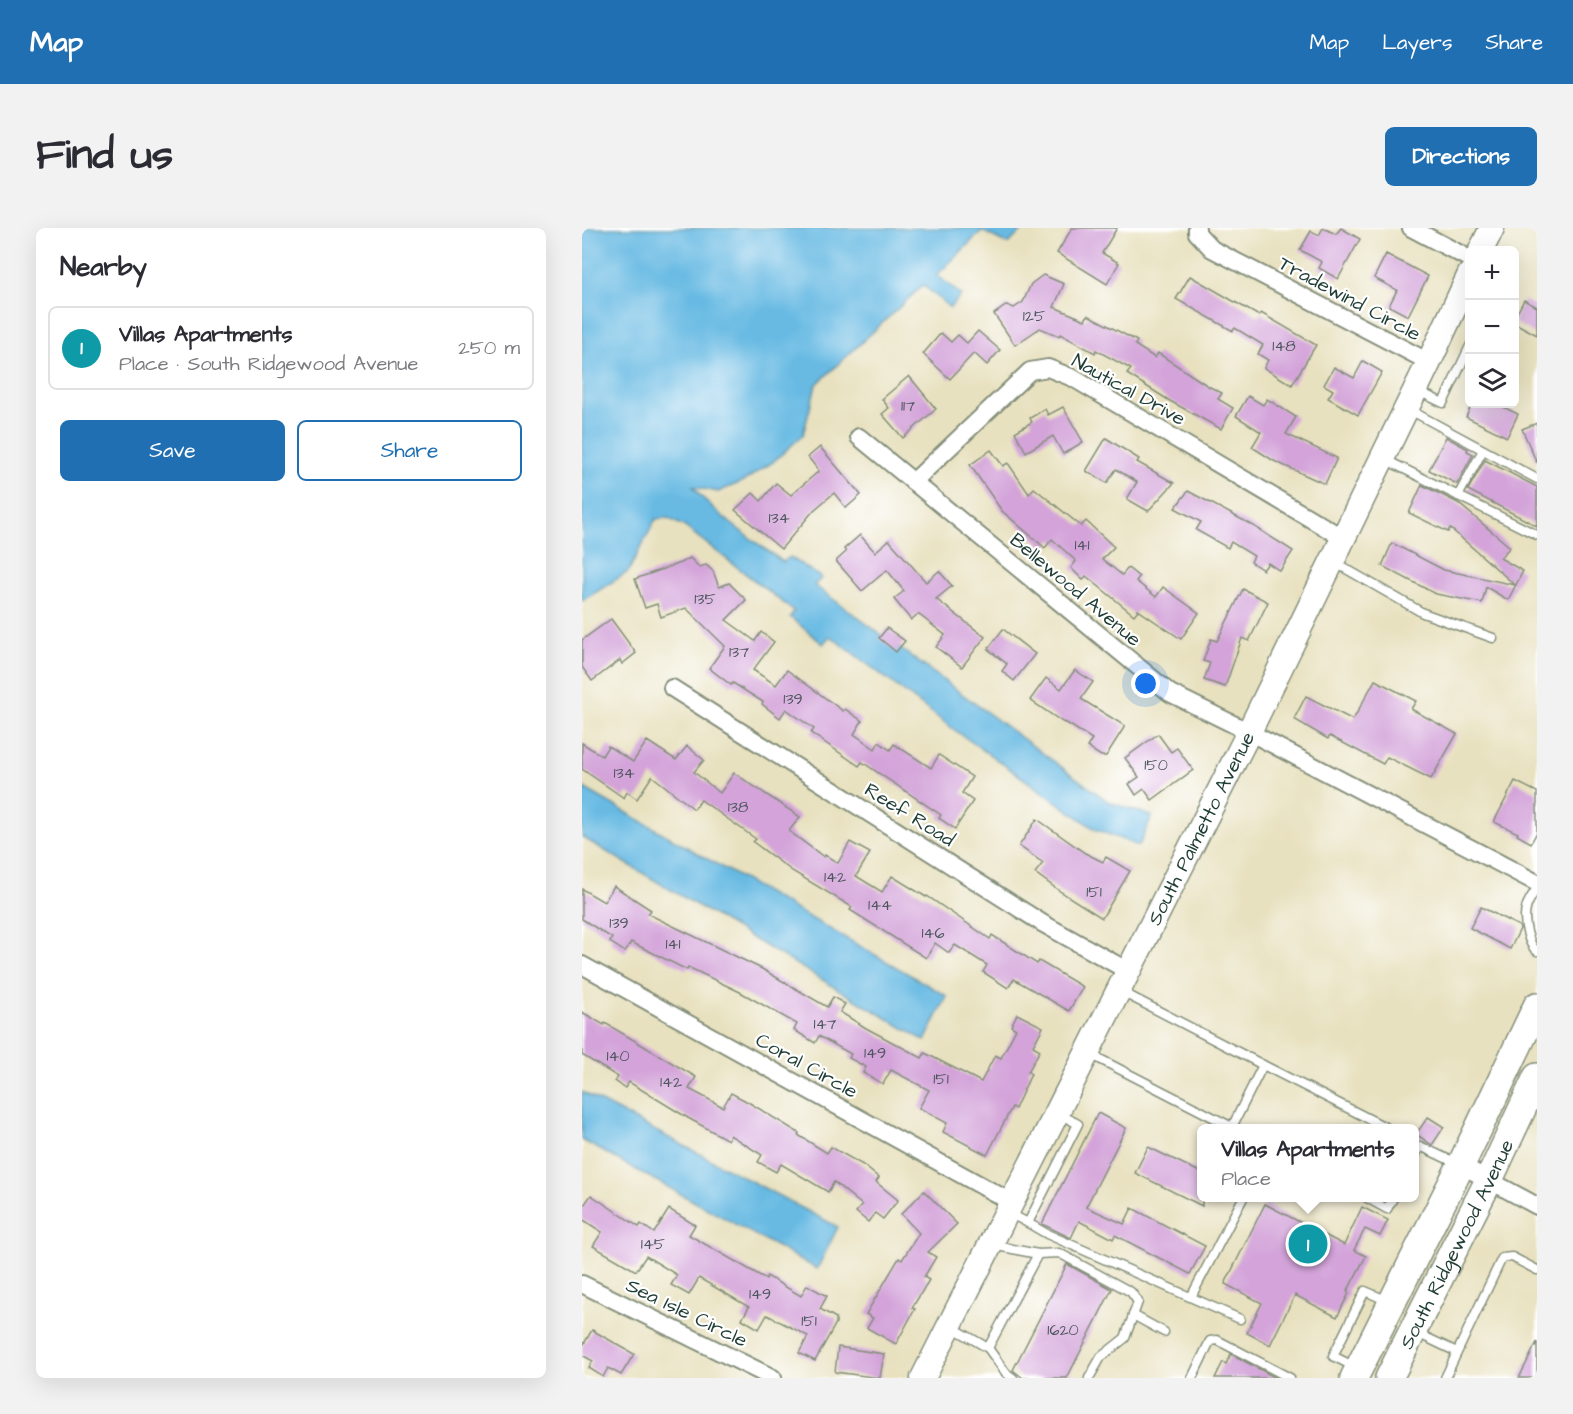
<!DOCTYPE html>
<meta charset="utf-8">
<style>
:root{--surface:#fff;--page:#f2f2f3;--text:#2b2b33;--muted:#7c7c81;--line:#e1e1e2;--accent:#1f6fb2}
body{margin:0;font-family:"Architects Daughter",sans-serif;background:var(--page);color:var(--text)}
.controls{position:absolute;right:18px;top:18px;display:grid;overflow:hidden;border-radius:9px;box-shadow:0 6px 24px #0002}
.controls button{width:54px;height:54px;display:grid;place-items:center;padding:0;border:0;border-bottom:2px solid var(--line);background:var(--surface);color:var(--text);font:30px sans-serif}
.you{position:absolute;left:564px;top:456px;width:21px;height:21px;margin:-15px;border:4px solid #fff;border-radius:50%;background:#1a73e8;box-shadow:0 0 0 9px #1a73e833}
.badge{display:grid;place-items:center;width:39px;height:39px;border-radius:50%;background:var(--accent);color:#fff;font-size:20px;font-weight:700}
.pin{position:absolute;translate:-50% -50%;border:3px solid #fff;box-shadow:0 2px 6px #0006}
.popup{position:absolute;left:615px;top:896px;width:222px;height:78px;box-sizing:border-box;display:grid;place-content:center;border-radius:9px;background:var(--surface);filter:drop-shadow(0 2px 4px #0005);font-size:20px;white-space:nowrap;color:var(--muted)}
.popup b{font-size:22px;color:var(--text)}
.popup::after{content:'';position:absolute;left:50%;top:100%;margin-left:-12px;border:12px solid transparent;border-top-color:var(--surface)}
.list{margin:0;padding:0;list-style:none}
h2{display:flex;justify-content:space-between;align-items:center;height:78px;margin:0;padding:0 24px;font-size:26px}
h2 small{font-size:20px;font-weight:400;color:var(--muted)}
.list li{display:grid;grid-template-columns:39px 1fr auto;gap:18px;align-items:center;box-sizing:border-box;height:84px;margin:0 12px 12px;padding:0 12px;border:2px solid var(--line);border-radius:9px}
.list b{display:block;font-size:22px;white-space:nowrap}
.list p{margin:0;font-size:20px;white-space:nowrap;color:var(--muted)}
.list em{font-size:20px;font-style:normal;color:var(--muted)}
.actions{display:flex;gap:12px;padding:18px 24px}
.actions a{flex:1;padding:14px 0;border:2px solid var(--accent);border-radius:9px;text-align:center;font-size:21px;color:var(--accent)}
.actions .main{background:var(--accent);color:#fff}
.icon{flex:none;width:33px;height:33px;fill:none;stroke:currentColor;stroke-width:2;stroke-linecap:round;stroke-linejoin:round}
.map{position:relative;flex:none;width:955px;height:1150px;overflow:hidden;border-radius:9px}
header{display:flex;align-items:center;gap:36px;box-sizing:border-box;height:84px;padding:0 30px;background:var(--accent);color:#fff}
header strong{font-size:28px}
nav{display:flex;gap:33px;margin-inline-start:auto;font-size:21px}
.intro{display:flex;align-items:center;justify-content:space-between;box-sizing:border-box;height:144px;padding:0 36px}
h1{margin:0;font-size:42px}
.button{padding:15px 27px;border-radius:9px;background:var(--accent);color:#fff;font-size:21px;font-weight:700}
main{display:flex;gap:36px;padding:0 36px}
aside{flex:1;background:var(--surface);border-radius:9px;box-shadow:0 6px 24px #0002}
.map>svg:first-child{display:block}
</style>
<header>
<strong>Map</strong>
<nav><a>Map</a><a>Layers</a><a>Share</a></nav>
</header>
<div class="intro"><h1>Find us</h1><a class="button">Directions</a></div>
<main>
<aside>
<h2>Nearby<small></small></h2>
<ul class="list">
<li><span class="badge" style="background:#0f9aa8">1</span><div><b>Villas Apartments</b><p>Place · South Ridgewood Avenue</p></div><em>250 m</em></li>
</ul>
<div class="actions"><a class="main">Save</a><a>Share</a></div>
</aside>
<div class="map">
<svg width="955" height="1150" viewBox="0 0 955 1150">
<rect width="100%" height="100%" fill="#fff"/>
<filter id="ink" filterUnits="userSpaceOnUse"><feTurbulence type="fractalNoise" baseFrequency=".0167" numOctaves="2"/><feDisplacementMap in="SourceGraphic" scale="12" xChannelSelector="R" yChannelSelector="G"/><feConvolveMatrix kernelMatrix="1 2 1 2 8 2 1 2 1" color-interpolation-filters="sRGB"/></filter>
<filter id="wash" filterUnits="userSpaceOnUse"><feTurbulence type="fractalNoise" baseFrequency=".008" numOctaves="4" result="noise"/><feDisplacementMap in="SourceGraphic" scale="24" xChannelSelector="R" yChannelSelector="G"/><feGaussianBlur stdDeviation="1.35" result="paint"/><feColorMatrix in="noise" values="0 0 0 0 0 0 0 0 0 0 0 0 0 0 0 0 0 1.4 0 .05"/><feComposite in="paint" operator="in"/></filter>
<g filter="url(#wash)">
<rect width="100%" height="100%" fill="#e8e1bf"/>
<g fill="#68bae3" stroke="#447c8c" stroke-width="1.5">
<path d="M0 0H443L426 16 400 3 355 47 379 67 368 80 341 57 234 157 221 207 191 234 162 253 136 264 111 259C136 289 170 311 201 334L208 329 240 350 232 357 527 574 570 588 557 618 513 601 374 503 248 408 241 416 208 389 212 383 103 299 86 290 74 291 46 344 0 373Z"/>
<polygon points="0,559 365,768 343,813 0,609"/>
<polygon points="0,864 256,999 235,1041 0,912"/>
</g>
<g id="blocks">
<g fill="#d3a3d9">
<polygon points="490,0 535,0 520,25 537,35 525,56 475,25"/>
<polygon points="741,0 754,6 759,0 778,11 756,51 737,40 740,34 718,22 729,3 737,7"/>
<polygon points="804,26 846,48 826,88 807,78 815,62 792,50"/>
<polygon points="461,47 482,56 472,79 503,92 506,87 555,113 553,117 573,130 576,125 626,158 640,165 636,171 651,180 639,201 588,173 545,146 549,141 514,122 513,125 478,106 477,108 458,100 433,117 412,86 425,77 432,80 441,74 449,56"/>
<polygon points="608,48 677,88 679,85 734,117 710,157 682,140 686,132 676,126 681,117 653,100 651,103 594,71"/>
<polygon points="942,72 955,79 955,107 933,95 933,89"/>
<polygon points="396,103 418,122 405,137 392,125 368,151 341,126 359,105 369,114 376,107 385,115"/>
<polygon points="781,133 800,144 776,187 746,170 751,162 742,157 752,139 772,150"/>
<polygon points="327,148 354,181 321,210 300,186 307,180 300,171"/>
<polygon points="666,168 681,177 685,171 714,189 704,206 755,230 743,256 692,233 670,219 679,204 654,188"/>
<polygon points="890,176 915,176 936,186 925,209 884,189"/>
<polygon points="481,179 501,214 481,226 471,208 444,224 433,204 450,194 448,190 463,181 466,187"/>
<polygon points="955,195 955,235 940,201"/>
<polygon points="864,209 886,221 885,223 891,226 875,256 847,242"/>
<polygon points="524,210 557,231 555,234 592,255 566,283 545,271 555,254 534,241 525,255 504,243"/>
<polygon points="238,219 279,267 264,280 252,265 232,282 199,321 153,282 171,265 179,273 194,255 209,267 237,243 226,229"/>
<polygon points="409,222 421,238 426,235 447,266 452,260 499,298 504,293 532,319 520,331 540,347 546,340 557,349 554,353 574,369 581,359 617,385 599,411 556,382 552,387 504,348 501,352 489,340 494,333 470,311 463,320 420,283 388,237"/>
<polygon points="903,232 955,259 955,298 886,262"/>
<polygon points="840,257 876,275 928,319 918,330 941,343 926,372 904,359 900,375 854,366 800,338 810,315 862,342 933,357 868,300 866,304 827,285"/>
<polygon points="606,263 670,297 711,323 698,343 686,335 681,342 669,334 672,328 649,314 646,320 614,302 619,294 593,280"/>
<polygon points="278,307 293,324 307,312 344,354 357,343 370,358 354,371 403,409 380,439 354,419 363,407 336,386 329,392 312,371 322,363 305,342 280,363 254,333 264,324 262,321"/>
<polygon points="108,330 117,339 124,337 131,343 137,359 147,355 164,372 144,392 173,413 179,404 192,414 171,442 194,457 205,442 261,483 263,481 280,493 272,506 293,521 297,514 308,522 312,516 349,540 357,527 390,549 380,565 391,573 373,601 357,590 359,587 280,534 277,538 229,505 232,501 204,481 198,490 180,476 181,474 151,455 149,457 127,440 143,418 104,380 79,389 75,376 63,380 53,351 98,335"/>
<polygon points="661,361 686,374 667,413 660,410 643,459 622,452 628,435 621,433 629,411 635,413"/>
<polygon points="29,391 54,425 40,436 38,432 10,453 0,439 0,412"/>
<polygon points="305,400 323,413 314,424 297,410"/>
<polygon points="421,401 453,426 432,453 420,443 425,436 406,421"/>
<polygon points="493,442 511,454 499,471 543,498 524,528 519,528 505,519 510,511 483,494 482,495 448,472 464,450 479,461"/>
<polygon points="793,452 834,473 829,481 875,506 849,551 805,529 801,536 748,508 746,511 712,491 724,468 771,492"/>
<polygon points="576,506 589,524 595,520 611,542 570,572 562,561 554,567 547,556 557,549 543,530"/>
<polygon points="65,513 94,532 105,518 122,532 112,544 138,565 152,545 218,589 207,603 242,629 243,627 256,635 268,614 288,625 274,648 300,664 310,648 344,669 345,668 408,711 410,707 455,736 457,733 501,759 487,783 432,751 426,760 401,744 405,737 373,717 367,725 353,715 344,730 268,682 270,679 210,643 171,614 174,611 119,572 112,581 70,548 55,571 45,564 42,570 0,541 0,515 20,528 26,518 51,534"/>
<polygon points="933,553 955,564 955,604 949,615 935,607 936,605 912,594"/>
<polygon points="455,591 503,625 521,634 524,629 548,643 520,690 479,664 453,645 461,635 437,618"/>
<polygon points="32,658 69,682 66,686 180,741 245,779 251,769 263,776 258,784 284,800 340,830 343,825 399,854 413,827 419,830 434,801 429,798 435,786 461,799 451,818 458,822 446,844 449,846 433,881 430,879 405,927 361,904 365,895 337,880 347,862 309,842 301,856 281,845 284,839 267,830 269,826 237,808 233,815 212,802 215,796 158,764 106,739 105,742 49,714 43,724 28,714 30,710 0,691 0,661 22,674"/>
<polygon points="899,679 937,698 938,701 928,721 888,700"/>
<polygon points="0,784 22,797 23,795 114,849 107,861 141,879 149,865 166,874 217,905 216,907 245,925 249,919 281,937 297,950 294,954 316,972 301,991 293,985 286,994 274,984 280,977 252,954 246,964 199,936 194,944 176,934 180,927 148,907 146,912 106,890 47,854 43,860 33,853 36,849 0,827"/>
<polygon points="516,885 544,900 504,979 542,996 550,980 623,1018 608,1046 533,1007 531,1011 497,993 489,1010 460,996"/>
<polygon points="846,889 862,899 850,917 834,906"/>
<polygon points="566,919 620,945 620,978 553,945"/>
<polygon points="342,963 375,996 346,1024 354,1029 342,1049 347,1052 330,1080 333,1081 314,1116 285,1100 291,1090 284,1086 317,1030 320,1032 337,1005 319,986"/>
<polygon points="9,967 57,999 59,996 72,1005 87,981 113,997 107,1007 184,1051 185,1048 219,1068 225,1057 245,1068 238,1081 254,1090 254,1095 233,1133 217,1125 226,1108 185,1087 177,1101 160,1091 167,1079 117,1050 107,1067 89,1057 95,1047 64,1028 54,1043 11,1018 20,1004 0,991 0,980"/>
<polygon points="683,976 762,1017 780,979 806,992 798,1008 783,1001 772,1022 784,1028 765,1064 767,1065 755,1089 713,1067 688,1117 665,1105 680,1075 643,1056"/>
<polygon points="485,1036 530,1061 485,1150 441,1150 431,1142"/>
<polygon points="10,1102 52,1126 39,1147 26,1140 21,1149 7,1140 11,1133 0,1127 0,1119"/>
<polygon points="955,1114 955,1150 937,1150"/>
<polygon points="256,1119 302,1126 298,1150 253,1144"/>
<polygon points="649,1126 694,1150 633,1150 641,1134 644,1136"/>
</g>
</g>
</g>
<g filter="url(#ink)">
<use href="#blocks" fill-opacity="0" stroke="#848f7a" stroke-width="1.5"/>
<g fill="none" stroke-linecap="round" stroke-linejoin="round">
<defs>
<g id="lane">
<polyline points="834,162 861,175 888,118"/>
<polyline points="826,181 955,251"/>
<polyline points="802,231 955,307"/>
<polyline points="876,268 901,222"/>
<polyline points="752,334 841,385 911,410"/>
<path d="M955 659C952 666 945 674 944 681 941 692 946 717 955 723"/>
<polyline points="538,763 681,837"/>
<polyline points="506,825 650,899"/>
<polyline points="653,900 650,899 681,837 805,900"/>
<polyline points="832,929 838,918 876,936"/>
<polyline points="785,970 805,981 811,970"/>
<polyline points="427,985 446,995 496,896 476,885"/>
<polyline points="446,995 465,1006 658,1091"/>
<polyline points="410,1017 456,1026 477,1025 549,1064 556,1074 543,1110 519,1129 507,1150"/>
<polyline points="609,1069 661,970"/>
<polyline points="551,1087 582,1104"/>
<polyline points="368,1098 406,1120 424,1145 431,1150"/>
<polyline points="835,1105 875,1124"/>
<polyline points="406,1120 456,1026"/>
<polyline points="773,1139 751,1128 783,1063 806,1073"/>
<polyline points="610,1150 628,1113 635,1112 708,1150"/>
<polyline points="863,1150 920,1030 930,1029 955,1042"/>
</g>
<g id="street">
<polyline points="615,0 615,5 630,21 847,134"/>
<polyline points="829,0 888,31"/>
<polyline points="277,209 588,465 667,504 955,655"/>
<polyline points="331,254 448,143 466,140 491,150 761,310"/>
<polyline points="90,460 460,695 546,743"/>
<polyline points="0,737 429,974"/>
<polyline points="879,937 955,978"/>
<polyline points="0,1056 191,1150"/>
</g>
<g id="secondary">
<polyline points="899,22 910,0"/>
<path id="s1" d="M341 1150 667 504 847 134 888 46"/>
</g>
<g id="primary">
<polyline points="772,1150 879,937 955,778"/>
<path id="s2" d="M807 1150 907 952 955 849"/>
</g>
</defs>
<use href="#lane" stroke="#848f7a" stroke-width="11"/>
<use href="#street" stroke="#848f7a" stroke-width="20"/>
<use href="#secondary" stroke="#848f7a" stroke-width="27"/>
<use href="#primary" stroke="#848f7a" stroke-width="30"/>
<use href="#lane" stroke="#fff" stroke-width="8"/>
<use href="#street" stroke="#fff" stroke-width="16"/>
<use href="#secondary" stroke="#fff" stroke-width="24"/>
<use href="#primary" stroke="#fff" stroke-width="27"/>
</g>
</g>
<g text-anchor="middle" stroke-width="4.5" stroke-linejoin="round" paint-order="stroke">
<g font-size="16" fill="#4c565d">
<text x="452" y="93">125</text>
<text x="702" y="123">148</text>
<text x="326" y="183">117</text>
<text x="197" y="295">134</text>
<text x="500" y="322">141</text>
<text x="123" y="376">135</text>
<text x="157" y="429">137</text>
<text x="211" y="476">139</text>
<text x="574" y="542">150</text>
<text x="42" y="550">134</text>
<text x="156" y="584">138</text>
<text x="253" y="654">142</text>
<text x="512" y="669">151</text>
<text x="298" y="682">144</text>
<text x="37" y="700">139</text>
<text x="351" y="710">146</text>
<text x="91" y="721">141</text>
<text x="243" y="801">147</text>
<text x="293" y="830">149</text>
<text x="36" y="833">140</text>
<text x="359" y="856">151</text>
<text x="89" y="859">142</text>
<text x="71" y="1021">145</text>
<text x="178" y="1071">149</text>
<text x="227" y="1098">151</text>
<text x="481" y="1107">1620</text>
</g>
<g font-size="20" fill="#1f3d34" stroke="#fff">
<text transform="translate(768 70) rotate(28)" y="7">Tradewind Circle</text>
<text transform="translate(547 161) rotate(29)" y="7">Nautical Drive</text>
<text transform="translate(494 361) rotate(40)" y="7">Bellewood Avenue</text>
<text transform="translate(328 586) rotate(32)" y="7">Reef Road</text>
<text dy="7" stroke="none"><textPath href="#s1" startOffset="616">South Palmetto Avenue</textPath></text>
<text transform="translate(225 837) rotate(29)" y="7">Coral Circle</text>
<text dy="7" stroke="none"><textPath href="#s2" startOffset="150">South Ridgewood Avenue</textPath></text>
<text transform="translate(105 1084) rotate(26)" y="7">Sea Isle Circle</text>
</g>
</g>
</svg>
<div class="controls">
<button>+</button>
<button>−</button>
<button><svg class="icon" aria-label="layers" viewBox="0 0 24 24"><path d="M12 4l9 5-9 5-9-5zM3 14l9 5 9-5"/></svg></button>
</div>
<div class="you"></div>
<div class="pin badge" style="left:726px;top:1016px;background:#0f9aa8">1</div>
<div class="popup"><b>Villas Apartments</b>Place</div>
</div>
</main>
